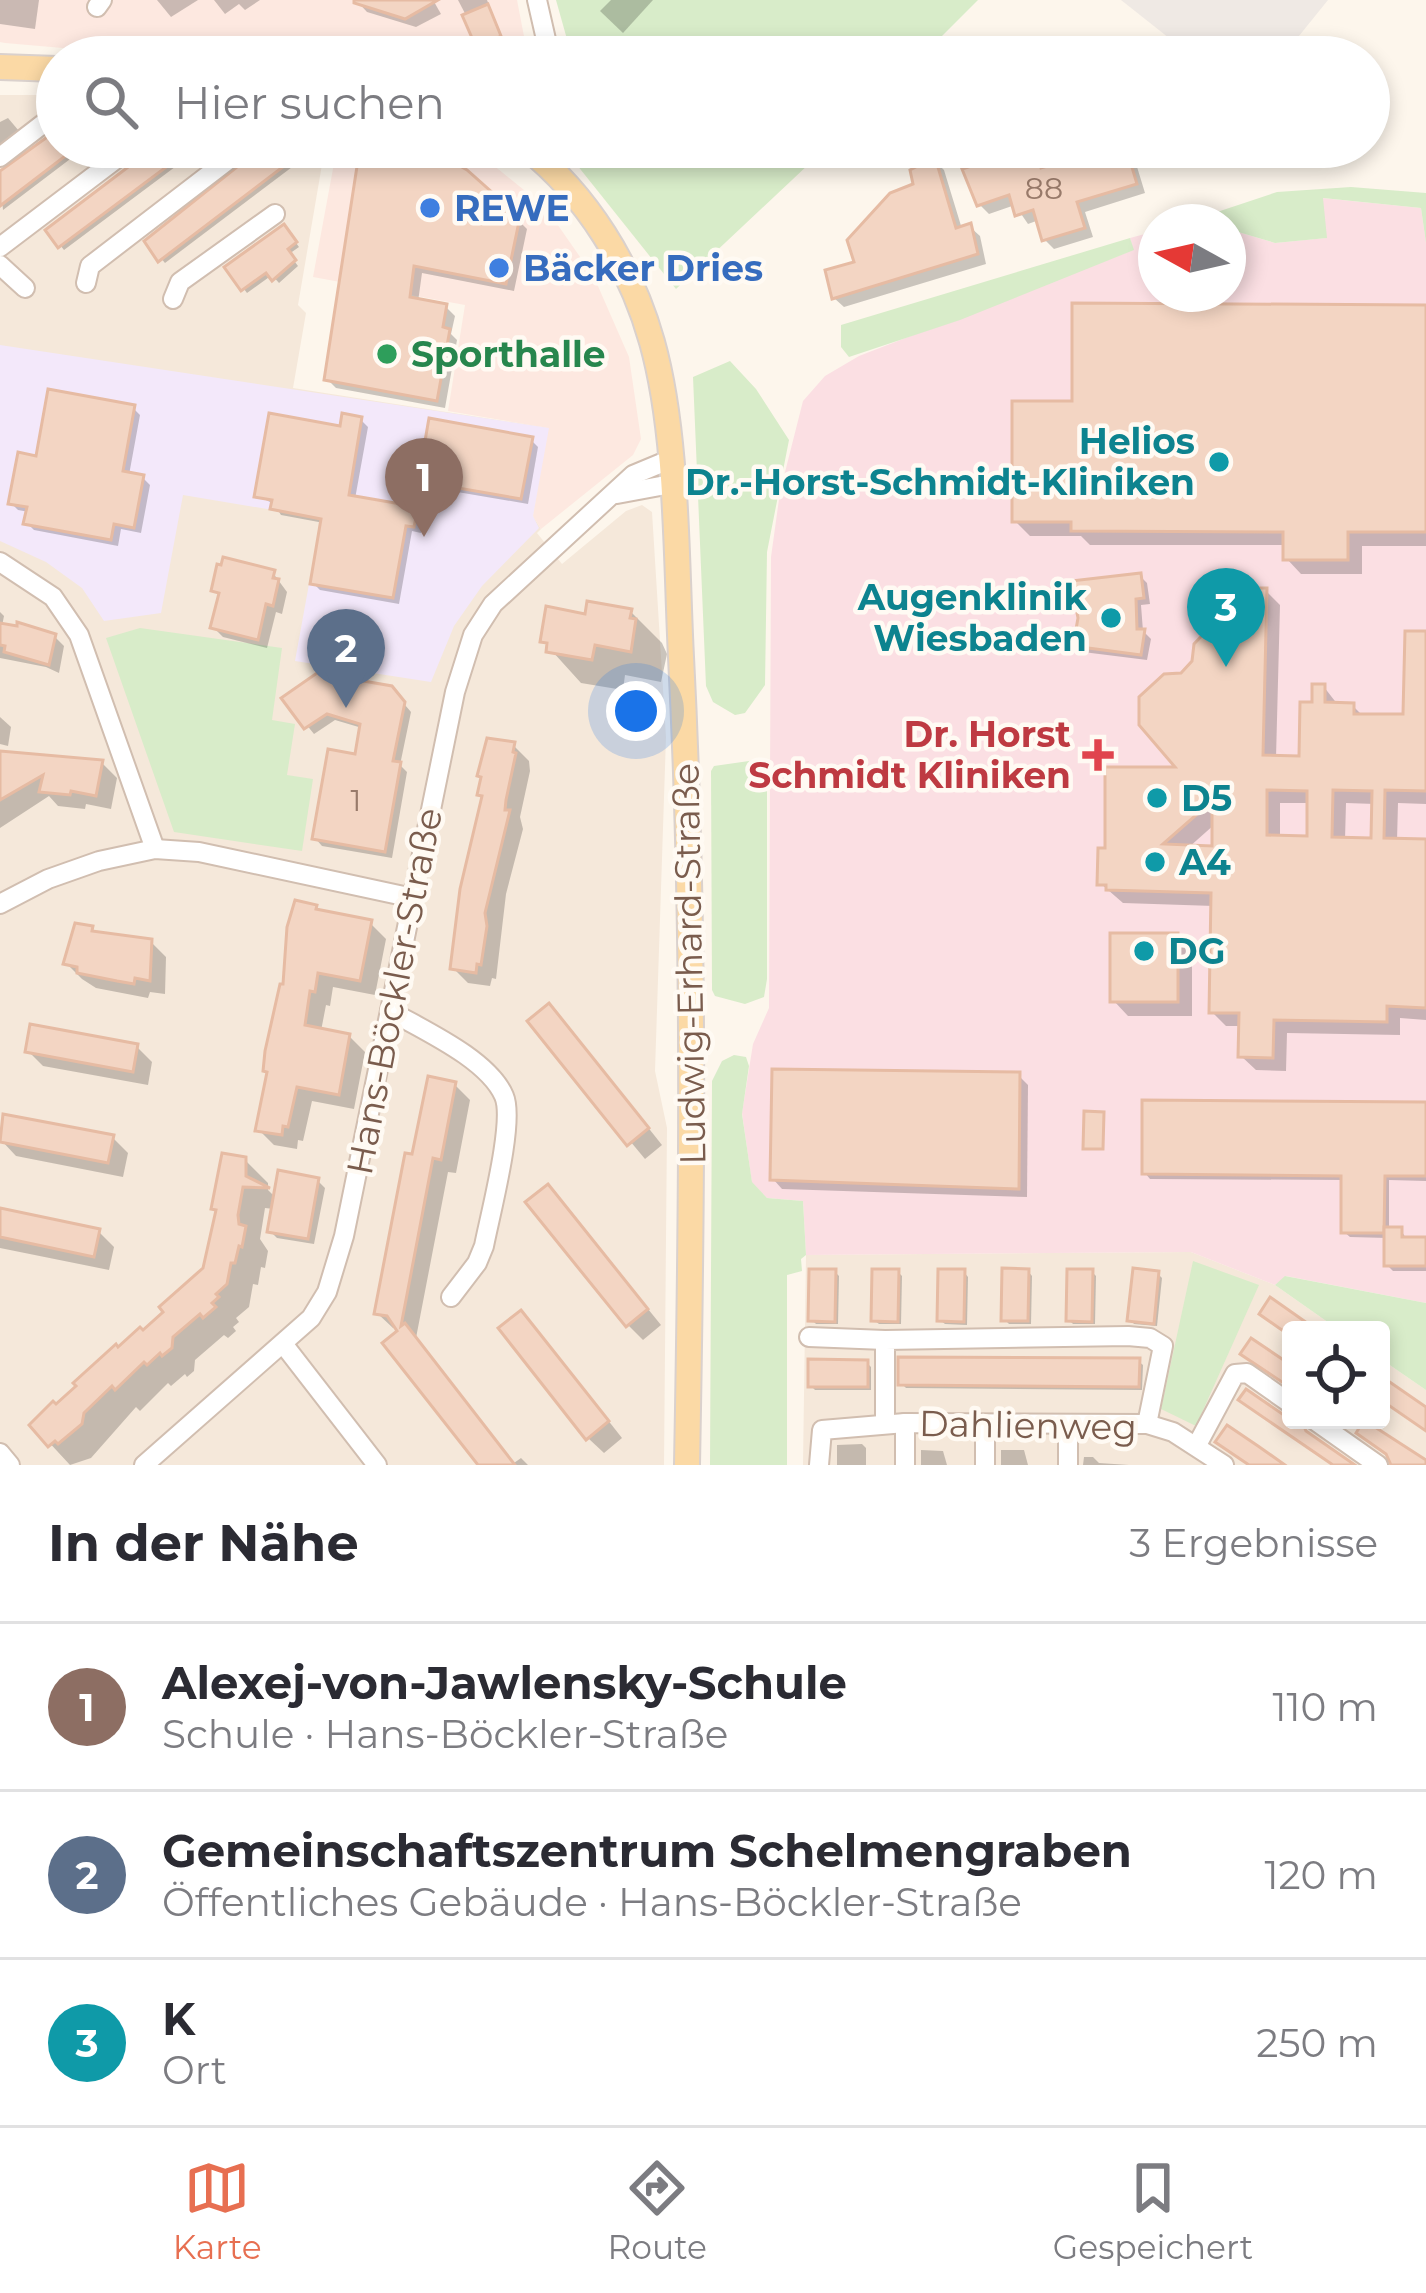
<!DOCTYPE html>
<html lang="de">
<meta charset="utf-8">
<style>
:root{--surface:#fff;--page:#f2f2f3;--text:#2b2b33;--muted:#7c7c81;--line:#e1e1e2;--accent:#e76f51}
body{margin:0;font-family:Montserrat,sans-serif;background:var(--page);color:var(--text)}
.controls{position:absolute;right:36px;bottom:36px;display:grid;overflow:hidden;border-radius:12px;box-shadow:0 6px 18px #0003}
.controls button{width:108px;height:108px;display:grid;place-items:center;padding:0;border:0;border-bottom:3px solid var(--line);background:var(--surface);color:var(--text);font:60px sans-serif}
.compass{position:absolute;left:1138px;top:204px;width:108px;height:108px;border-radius:50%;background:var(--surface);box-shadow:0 6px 18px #0003;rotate:278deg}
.you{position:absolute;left:636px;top:711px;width:42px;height:42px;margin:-30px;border:9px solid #fff;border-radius:50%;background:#1a73e8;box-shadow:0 0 0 18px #1a73e833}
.badge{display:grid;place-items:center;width:78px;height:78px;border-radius:50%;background:var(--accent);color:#fff;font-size:39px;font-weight:700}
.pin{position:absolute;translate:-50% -99px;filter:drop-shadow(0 3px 6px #0008)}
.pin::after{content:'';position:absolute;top:63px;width:42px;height:36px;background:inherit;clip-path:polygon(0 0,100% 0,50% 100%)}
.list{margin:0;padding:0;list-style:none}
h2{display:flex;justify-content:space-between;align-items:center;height:156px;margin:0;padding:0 48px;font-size:51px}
h2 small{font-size:39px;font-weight:400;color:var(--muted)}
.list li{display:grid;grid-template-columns:78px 1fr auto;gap:36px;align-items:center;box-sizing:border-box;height:168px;padding:0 48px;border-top:3px solid var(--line)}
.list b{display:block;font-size:45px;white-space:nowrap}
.list p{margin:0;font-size:39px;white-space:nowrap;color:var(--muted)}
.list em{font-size:39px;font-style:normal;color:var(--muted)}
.icon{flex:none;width:66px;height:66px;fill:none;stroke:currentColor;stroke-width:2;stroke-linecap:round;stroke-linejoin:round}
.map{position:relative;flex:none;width:1426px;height:1465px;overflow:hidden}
.search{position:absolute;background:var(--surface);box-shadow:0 6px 18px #0003;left:36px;right:36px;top:36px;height:132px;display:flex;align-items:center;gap:30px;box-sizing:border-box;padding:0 42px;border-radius:66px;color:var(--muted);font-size:45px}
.sheet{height:660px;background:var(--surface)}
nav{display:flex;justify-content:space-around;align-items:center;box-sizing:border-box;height:168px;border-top:3px solid var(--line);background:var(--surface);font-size:33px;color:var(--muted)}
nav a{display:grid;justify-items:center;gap:6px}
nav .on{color:var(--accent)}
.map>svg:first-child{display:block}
</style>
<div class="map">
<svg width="1426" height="1465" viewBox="0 0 1426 1465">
<rect width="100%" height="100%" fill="#fdf6ec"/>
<g fill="#f5e8da">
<polygon points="0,95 57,95 57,147 325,147 298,305 306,313 293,388 549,428 533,516 541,529 537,533 562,564 626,511 642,505 652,512 666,737 655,1071 667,1128 664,1465 0,1465"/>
<polygon points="1191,1252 1275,1285 1339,1330 1291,1330 1291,1420 1381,1420 1381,1359 1426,1390 1426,1465 803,1465 806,1255"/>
</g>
<g fill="#fde8e0">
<polygon points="0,0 517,0 528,57 392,57 308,41 74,49 5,43 0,42"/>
<polygon points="337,147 471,147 546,208 594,277 629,357 641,439 633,455 541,529 533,516 548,428 448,411 465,305 313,277"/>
</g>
<polygon fill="#efe9e4" points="1121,0 1328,0 1282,57 1193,57"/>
<polygon fill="#f3e8fa" points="0,345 549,428 533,516 539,528 482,586 454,626 431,682 295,661 321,518 183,495 161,613 104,621 82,588 46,562 0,541"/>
<polygon fill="#fbdfe3" points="1322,198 1421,208 1426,243 1426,1303 1286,1276 1275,1285 1191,1252 806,1255 803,1201 767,1198 752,1183 742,1113 753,1044 769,1008 771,557 780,492 803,401 825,376 859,356 1133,250 1130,238 1156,231 1156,294 1228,294 1228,229 1275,243 1326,238"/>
<g fill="#d8ecc9">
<polygon points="556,0 978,0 921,57 572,57"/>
<polygon points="569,147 827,147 676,289 569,155"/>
<polygon points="1351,187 1426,193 1426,243 1421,208 1323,198 1327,238 1275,243 1228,229 1228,222 1187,222 1277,192"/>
<polygon points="1130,238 1134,250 960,320 849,357 841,347 841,325"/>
<polygon points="730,361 756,389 789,440 767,552 765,685 745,713 735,715 713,702 706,686 693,377"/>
<polygon points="140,628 282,648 272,720 295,724 287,775 313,779 302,851 174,832 106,638"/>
<polygon points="763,759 767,763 767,979 764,997 745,1004 715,996 712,990 711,771 714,766"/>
<polygon points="734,1055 746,1057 749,1066 742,1114 752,1182 767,1198 803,1201 806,1255 801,1259 802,1271 787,1275 787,1465 710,1465 712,1081 722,1061"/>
<polygon points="1193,1261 1259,1285 1196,1426 1161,1409"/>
<polygon points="1285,1276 1426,1303 1426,1390 1381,1359 1381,1330 1339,1330 1275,1285"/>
</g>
<g fill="#0003" fill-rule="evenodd">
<polygon points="0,0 39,0 35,29 0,24"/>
<polygon points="157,0 198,0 171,17"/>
<polygon points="214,0 260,0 245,10 239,4 225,14"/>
<polygon points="356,0 433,0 441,14 416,27 367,12"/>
<polygon points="458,0 487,0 504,41 484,50"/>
<polygon points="611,0 653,0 623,33 600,11"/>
<polygon points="8,118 19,131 0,145 0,122"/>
<polygon points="57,132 57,147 86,147 3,210 0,175"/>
<polygon points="152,147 215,150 202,160 195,152 64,250 49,231 142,160"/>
<polygon points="269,147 309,147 312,152 165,263 148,243"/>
<polygon points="363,147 517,219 527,229 514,291 422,273 418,302 446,307 455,316 451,334 457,340 445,408 336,388 327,379"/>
<polygon points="994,147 1040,147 1047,169 1099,153 1097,147 1131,147 1145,193 1085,212 1093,237 1054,249 1044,239 1039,220 1028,224 1015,205 989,214 979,204 998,161"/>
<polygon points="935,161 944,170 962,229 970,227 980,236 986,264 844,307 834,298"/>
<polygon points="288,232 299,247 289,254 298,266 279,283 272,275 247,293 228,268"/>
<polygon points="1426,308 1426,546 1362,546 1362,574 1301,574 1286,558 1286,545 1090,545 1081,536 1030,536 1015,521"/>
<polygon points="133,408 140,415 129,475 143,478 150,485 141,533 121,529 118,546 34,530 27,523 29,512 18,510 11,503 38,459"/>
<polygon points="361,420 368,427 355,499 416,510 423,517 421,533 412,531 399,604 320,590 313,583 324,523 281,515 274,504 258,496"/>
<polygon points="531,440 538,447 528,504 428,487 421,479"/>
<polygon points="273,573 287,592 282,614 276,612 267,648 223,637 213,627 221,597 214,590"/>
<polygon points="1140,576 1147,583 1150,604 1141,605 1143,631 1151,639 1147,660 1083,652 1076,645"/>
<path d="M1266 591 1280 605 1276 758 1302 759 1315 705 1324 687 1338 705 1353 706 1364 717H1406L1426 634V804L1398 803 1397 841 1426 842V1020L1400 1018V1035L1287 1033 1286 1071 1256 1070 1241 1056 1242 1026H1226L1212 1012 1214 906 1123 903 1100 883 1108 851 1181 770 1182 676 1211 630 1200 619ZM1280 803H1310L1309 839 1280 838ZM1346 803 1375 804 1374 841 1345 840ZM1215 824V849L1188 848Z"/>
<polygon points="0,612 4,616 2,626 54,636 64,646 59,673 46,667 0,658"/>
<polygon points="631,612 662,643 667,654 661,682 625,675 623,690 581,683 543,641 587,617"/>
<polygon points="285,698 399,698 411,712 400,765 407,772 392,858 322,846 315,838 357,757 362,728 335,720 314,734"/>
<polygon points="0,717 11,727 8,746 0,744"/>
<polygon points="513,745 529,761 530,771 520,817 523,829 506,894 496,979 492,978 490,986 468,983 453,968"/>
<polygon points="0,763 102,763 117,778 111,809 86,804 85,809 58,806 49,796 0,828"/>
<polygon points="315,908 321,913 370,923 386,939 375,995 333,987 330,1006 326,1005 321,1031 349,1036 365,1052 354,1109 312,1101 303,1141 298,1140 297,1149 274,1145 259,1130"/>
<polygon points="92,929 98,935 151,942 166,957 165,994 150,992 148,998 96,988 82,979 66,963"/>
<polygon points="1176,936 1192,951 1192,1016 1128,1016 1113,1000"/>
<polygon points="531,1022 564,1022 662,1145 645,1159"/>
<polygon points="137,1047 152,1062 148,1085 43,1066 28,1051"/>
<polygon points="1018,1075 1028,1085 1027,1197 782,1189 773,1179"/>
<polygon points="454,1084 470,1100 456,1173 448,1172 416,1338 514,1463 521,1458 528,1465 481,1465 387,1343 402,1330 393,1328 377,1313 415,1158"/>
<polygon points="1426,1105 1426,1181 1389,1180 1389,1230 1401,1230 1407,1240 1426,1240 1426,1271 1393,1271 1387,1265 1387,1238 1350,1237 1344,1232 1344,1180 1150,1179 1145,1173"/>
<polygon points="113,1138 128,1153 123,1177 16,1156 1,1140"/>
<polygon points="245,1160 268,1183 268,1190 276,1198 318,1181 325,1188 314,1244 277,1238 270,1231 274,1209 265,1208 260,1239 268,1251 265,1268 261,1267 258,1285 253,1284 249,1307 236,1318 239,1322 233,1327 236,1331 228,1338 224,1335 195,1360 194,1371 187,1377 185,1374 171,1386 168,1383 140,1411 136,1407 91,1458 70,1465 33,1425 143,1334 206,1269 219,1213 214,1208"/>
<polygon points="562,1203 661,1325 643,1340 628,1325"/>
<polygon points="0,1211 99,1232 114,1247 109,1270 0,1248"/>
<polygon points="1028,1271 1032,1276 1031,1324 1009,1324 1004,1319"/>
<polygon points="835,1272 839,1276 838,1324 816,1324 812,1320"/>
<polygon points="898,1272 902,1276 901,1324 879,1324 874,1320"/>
<polygon points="964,1272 968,1277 967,1325 945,1324 940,1320"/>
<polygon points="1092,1272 1096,1276 1095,1324 1073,1324 1069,1320"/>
<polygon points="1158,1274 1162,1278 1157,1326 1134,1324 1130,1319"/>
<polygon points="536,1329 622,1438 604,1453 588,1438"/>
<polygon points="1138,1361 1143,1365 1142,1390 906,1388 902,1384"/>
<polygon points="867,1363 871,1367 871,1390 815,1390 811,1386"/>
<polygon points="862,1444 866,1448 866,1465 837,1465 837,1445"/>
<polygon points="921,1450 943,1451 947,1465 921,1465"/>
<polygon points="1001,1450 1024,1450 1028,1465 1001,1465"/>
<polygon points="1084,1457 1093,1457 1099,1463 1129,1465 1083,1465"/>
</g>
<g fill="#f3d5c3" stroke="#e6bba3" stroke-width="3" fill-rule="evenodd">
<polygon points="354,0 438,0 405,19 354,3"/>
<polygon points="488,4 501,36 476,47 462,15"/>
<polygon points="57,130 57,147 77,147 0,206 0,171"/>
<polygon points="145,147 193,147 58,248 45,230 140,158"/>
<polygon points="262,147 309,147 158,262 144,241"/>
<polygon points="360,147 427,147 467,170 520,217 506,284 414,266 410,297 447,304 443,327 450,329 437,401 324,380"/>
<polygon points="991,147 1035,147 1041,168 1095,152 1093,147 1126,147 1137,184 1077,202 1085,228 1042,241 1033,210 1015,216 1009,195 977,206 962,169 994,159"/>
<polygon points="935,157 956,228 971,223 978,254 832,299 825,270 854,262 847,240 890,193 913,184 910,170"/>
<polygon points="284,224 297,242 288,249 296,260 272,281 266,273 241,291 224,267"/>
<polygon points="1072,303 1426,305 1426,532 1348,532 1348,560 1283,560 1283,532 1071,531 1071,522 1012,522 1012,401 1072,401"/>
<polygon points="48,389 135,405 123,471 144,475 134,528 114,524 111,540 23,524 27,507 8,504 18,452 36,456"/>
<polygon points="269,413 340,426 342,413 362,417 349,495 418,507 414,527 406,526 393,598 310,584 321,519 270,509 272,500 254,497"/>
<polygon points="429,418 533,437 521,499 418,481"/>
<polygon points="223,557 275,570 273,578 279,579 273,606 266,604 258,640 210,628 219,593 211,591 217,564 221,565"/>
<polygon points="1141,573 1144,598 1136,599 1137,629 1145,629 1141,655 1073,646 1078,618 1071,581"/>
<path d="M1197 588H1267L1263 755 1299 756 1300 702H1312V684H1325V702L1354 703V714H1403L1405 631H1426V791L1385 790 1384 838 1426 839V1008L1387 1006V1022L1274 1020 1273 1058 1238 1057 1239 1013H1209L1211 893 1106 890V885H1097L1098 848H1105V767H1175L1139 725V697L1164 674 1181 673 1192 661 1194 644 1213 624 1197 621ZM1267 790 1307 791V836L1267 835ZM1333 790 1372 791 1371 838 1332 837ZM1212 801V846L1163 844Z"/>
<polygon points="587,601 632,609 630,618 636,619 631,652 595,645 592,660 546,652 547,643 540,642 546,606 585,614"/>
<polygon points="17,622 56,634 49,665 4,652 5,646 0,645 0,623 17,626"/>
<polygon points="317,673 392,686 405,702 393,761 401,762 385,852 312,839 328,749 355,754 360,724 327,714 304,729 281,698"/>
<polygon points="487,738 515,742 513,752 516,753 506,800 505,810 510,810 485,913 487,926 481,965 477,964 476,973 450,969 460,889 482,796 477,795 481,777 477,776"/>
<polygon points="0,751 103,760 96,796 71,791 70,795 39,792 43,775 0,800"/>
<polygon points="295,900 317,905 316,909 372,920 360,981 318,973 315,992 310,991 305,1025 350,1034 339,1095 297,1087 288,1127 283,1126 282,1135 255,1131 267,1072 263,1071 265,1051 280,984 283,984 287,927"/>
<polygon points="75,923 93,926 92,931 152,939 150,981 135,978 134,984 117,981 77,973 77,967 63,964"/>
<rect x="1110" y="933" width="68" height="69"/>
<polygon points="549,1003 649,1128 627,1146 527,1021"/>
<polygon points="30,1024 138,1044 133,1072 25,1052"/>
<polygon points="772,1069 1020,1072 1019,1189 770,1180"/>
<polygon points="428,1076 456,1082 441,1160 433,1158 401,1326 405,1323 515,1465 478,1465 382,1343 397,1331 387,1316 374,1314 405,1153 412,1154"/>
<polygon points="1142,1100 1426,1102 1426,1176 1385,1176 1384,1233 1341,1233 1341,1176 1142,1174"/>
<polygon points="1084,1111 1104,1112 1103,1149 1083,1149"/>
<polygon points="3,1114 114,1135 108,1163 0,1142"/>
<polygon points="222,1153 246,1157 246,1176 270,1188 243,1187 238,1215 239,1224 246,1226 242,1247 239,1246 235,1263 231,1263 227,1284 216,1294 219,1297 212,1303 216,1307 203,1318 200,1314 173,1337 172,1348 162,1356 160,1353 147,1365 144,1362 115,1390 112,1386 84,1413 82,1424 58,1444 55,1441 48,1447 29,1425 53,1401 56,1404 76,1386 73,1383 116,1344 118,1347 140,1327 143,1330 163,1312 159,1307 203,1268 216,1210 211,1209"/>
<polygon points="278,1170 319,1178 308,1239 267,1232"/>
<polygon points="548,1184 648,1309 626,1327 525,1202"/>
<polygon points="0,1208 100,1229 94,1257 0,1237"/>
<polygon points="1384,1227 1402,1227 1402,1237 1426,1237 1426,1266 1384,1266"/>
<polygon points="1002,1268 1029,1269 1028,1321 1001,1321"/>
<polygon points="1133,1268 1159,1271 1154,1324 1127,1321"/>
<polygon points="809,1269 836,1269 835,1322 808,1321"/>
<polygon points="872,1269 899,1269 898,1322 871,1321"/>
<polygon points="938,1269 965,1269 964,1322 937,1321"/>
<polygon points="1067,1269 1093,1269 1092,1322 1066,1321"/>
<polygon points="1270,1297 1290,1311 1317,1330 1291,1330 1291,1336 1279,1328 1259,1314"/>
<polygon points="521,1310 609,1421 586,1440 498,1328"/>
<polygon points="1251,1338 1291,1365 1291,1388 1240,1354"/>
<polygon points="898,1357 1140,1358 1139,1387 898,1385"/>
<polygon points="808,1359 868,1360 868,1387 808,1387"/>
<polygon points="1381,1376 1426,1407 1426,1431 1381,1400"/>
<polygon points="1246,1389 1291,1420 1301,1420 1306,1431 1355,1465 1333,1465 1238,1400"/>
<polygon points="1364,1420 1426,1460 1426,1465 1391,1465 1386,1454 1356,1433"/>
<polygon points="1227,1425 1258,1446 1285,1465 1249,1465 1215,1442"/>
</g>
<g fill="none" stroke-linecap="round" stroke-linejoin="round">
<defs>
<g id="minor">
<polyline points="537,0 550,57"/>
<polyline points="97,7 102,0"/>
<polyline points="0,157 57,113"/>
<polyline points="0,247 132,147"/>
<polyline points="0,265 25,288"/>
<polyline points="86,283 90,266 245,147"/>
<polyline points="173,299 180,282 275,214"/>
<polyline points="617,494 671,484"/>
<polyline points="0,562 53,597 79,635 155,849"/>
<polyline points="0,904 48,879 99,861 155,849 199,852 413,898"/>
<path d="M390 1011C423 1030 488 1059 504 1096 515 1121 490 1215 484 1246L477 1263 451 1297"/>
<polyline points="809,1337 885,1340"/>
<polyline points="284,1345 377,1465"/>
<polyline points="1314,1420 1378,1465"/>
<polyline points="905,1423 905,1465"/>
<polyline points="885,1424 885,1340 1128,1336 1150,1338 1163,1346 1147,1424"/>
<polyline points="1068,1424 1068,1465"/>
<polyline points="1197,1445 1235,1374 1247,1373 1291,1404"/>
<polyline points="0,1453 10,1465"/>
<polyline points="144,1465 311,1318 327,1292 344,1236 455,692 473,635 493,604 633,475 669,460"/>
<polyline points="819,1465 822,1430 905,1423 1147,1424 1173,1432 1224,1465"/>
<polyline points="985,1465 985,1425"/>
</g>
<g id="major">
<polyline points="0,67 57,69"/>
<path d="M526 147C587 195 631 267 652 342 678 434 676 560 681 657 695 926 692 1196 687 1465"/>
</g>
</defs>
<use href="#minor" stroke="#d1beb0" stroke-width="22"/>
<use href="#major" stroke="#dad1cd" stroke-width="28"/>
<use href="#minor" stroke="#fff" stroke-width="18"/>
<use href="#major" stroke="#fbd9a5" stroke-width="24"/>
</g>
<g fill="#3f7fe0" stroke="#fffaf3" stroke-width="4.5">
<circle cx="430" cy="208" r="12"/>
<circle cx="499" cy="268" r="12"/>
</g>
<circle fill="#2e9e5b" stroke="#fffaf3" stroke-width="4.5" cx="387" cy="354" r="12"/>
<g fill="#0f9aa8" stroke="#fffaf3" stroke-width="4.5">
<circle cx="1219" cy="462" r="12"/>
<circle cx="1111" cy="618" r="12"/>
<circle cx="1157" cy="798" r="12"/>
<circle cx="1155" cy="862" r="12"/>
<circle cx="1144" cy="951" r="12"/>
</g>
<path fill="#e0444e" stroke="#fffaf3" stroke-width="4.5" d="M1092 737h12v12h12v12h-12v12h-12v-12h-12v-12h12z"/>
<g text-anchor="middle" stroke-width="9" stroke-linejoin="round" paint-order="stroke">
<g font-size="30" fill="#987a6a">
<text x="1044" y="199">88</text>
<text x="356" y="811">1</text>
</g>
<g font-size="36" font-weight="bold" fill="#366cbe" stroke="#fffaf3" text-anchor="start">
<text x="454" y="221">REWE</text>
<text x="523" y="281">Bäcker Dries</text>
</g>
<g font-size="36" font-weight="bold" fill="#27864d" stroke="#fffaf3" text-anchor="start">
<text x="411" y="367">Sporthalle</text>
</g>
<g font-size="36" font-weight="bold" fill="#0d838f" stroke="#fffaf3" text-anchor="start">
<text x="1195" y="454" text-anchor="end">Helios<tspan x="1195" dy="41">Dr.-Horst-Schmidt-Kliniken</tspan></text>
<text x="1087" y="610" text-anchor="end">Augenklinik<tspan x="1087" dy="41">Wiesbaden</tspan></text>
<text x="1181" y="811">D5</text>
<text x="1179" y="875">A4</text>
<text x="1168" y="964">DG</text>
</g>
<g font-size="36" font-weight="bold" fill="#be3a42" stroke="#fffaf3" text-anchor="end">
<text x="1071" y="747">Dr. Horst<tspan x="1071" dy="41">Schmidt Kliniken</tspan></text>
</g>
<g font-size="36" fill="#7a5c4d" stroke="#fffaf3">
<text transform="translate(689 964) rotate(-91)" y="13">Ludwig-Erhard-Straße</text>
<text transform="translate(394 991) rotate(-79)" y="13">Hans-Böckler-Straße</text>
<text transform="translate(1028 1425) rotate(1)" y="13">Dahlienweg</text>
</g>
</g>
</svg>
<div class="controls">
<button><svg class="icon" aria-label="locate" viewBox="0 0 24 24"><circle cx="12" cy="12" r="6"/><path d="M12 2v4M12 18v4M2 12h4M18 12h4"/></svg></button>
</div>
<svg class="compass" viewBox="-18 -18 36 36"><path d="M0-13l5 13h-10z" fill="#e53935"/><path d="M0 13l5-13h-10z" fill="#7c7c81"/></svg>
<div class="you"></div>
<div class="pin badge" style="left:424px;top:537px;background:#8d6e63">1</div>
<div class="pin badge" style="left:346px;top:708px;background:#5c6f8a">2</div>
<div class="pin badge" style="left:1226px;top:667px;background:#0f9aa8">3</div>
<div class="search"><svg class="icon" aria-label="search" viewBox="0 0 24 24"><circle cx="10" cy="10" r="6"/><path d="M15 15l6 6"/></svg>Hier suchen</div>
</div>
<section class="sheet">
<h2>In der Nähe<small>3 Ergebnisse</small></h2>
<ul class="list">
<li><span class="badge" style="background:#8d6e63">1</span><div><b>Alexej-von-Jawlensky-Schule</b><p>Schule · Hans-Böckler-Straße</p></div><em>110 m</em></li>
<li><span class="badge" style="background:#5c6f8a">2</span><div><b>Gemeinschaftszentrum Schelmengraben</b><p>Öffentliches Gebäude · Hans-Böckler-Straße</p></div><em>120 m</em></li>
<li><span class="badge" style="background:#0f9aa8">3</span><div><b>K</b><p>Ort</p></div><em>250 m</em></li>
</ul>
</section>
<nav>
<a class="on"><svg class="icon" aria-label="map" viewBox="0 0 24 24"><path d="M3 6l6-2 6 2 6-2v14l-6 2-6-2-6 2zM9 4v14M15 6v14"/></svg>Karte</a>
<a><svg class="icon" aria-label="directions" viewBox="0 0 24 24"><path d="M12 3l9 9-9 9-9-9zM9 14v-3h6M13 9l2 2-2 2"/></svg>Route</a>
<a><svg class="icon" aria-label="saved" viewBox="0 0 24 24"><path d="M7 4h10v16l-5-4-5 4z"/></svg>Gespeichert</a>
</nav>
